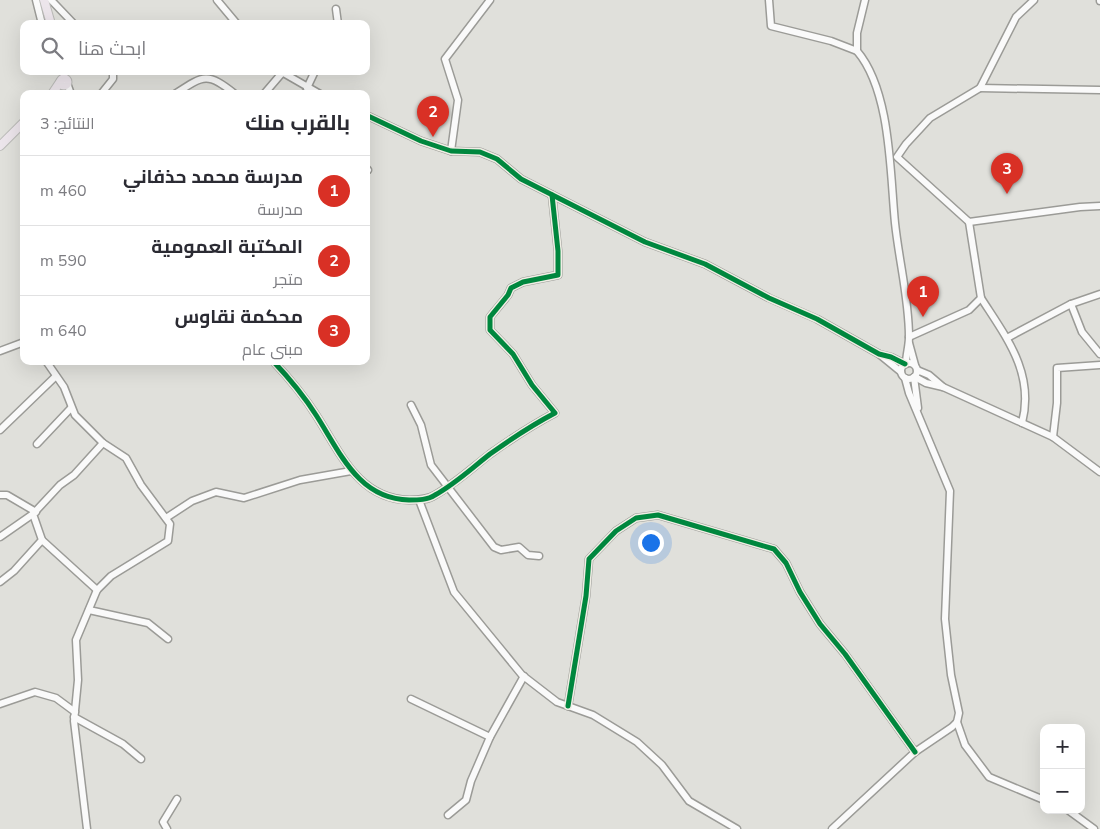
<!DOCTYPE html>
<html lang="ar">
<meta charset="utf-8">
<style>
:root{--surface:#fff;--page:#f2f2f3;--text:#2b2b33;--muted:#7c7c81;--line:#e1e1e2;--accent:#d93025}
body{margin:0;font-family:"Nunito Sans",Cairo,sans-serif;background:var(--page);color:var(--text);direction:rtl}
.controls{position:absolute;right:15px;bottom:15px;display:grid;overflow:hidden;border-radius:10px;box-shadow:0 5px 20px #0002}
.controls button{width:45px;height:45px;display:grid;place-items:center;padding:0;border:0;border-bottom:1px solid var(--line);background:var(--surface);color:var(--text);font:25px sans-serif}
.you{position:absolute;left:650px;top:542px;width:18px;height:18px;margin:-12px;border:4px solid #fff;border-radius:50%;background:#1a73e8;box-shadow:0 0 0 8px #1a73e833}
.badge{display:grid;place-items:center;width:32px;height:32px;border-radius:50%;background:var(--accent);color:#fff;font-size:16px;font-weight:700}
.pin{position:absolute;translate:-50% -41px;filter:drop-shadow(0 1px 2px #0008)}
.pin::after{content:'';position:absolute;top:26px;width:18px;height:15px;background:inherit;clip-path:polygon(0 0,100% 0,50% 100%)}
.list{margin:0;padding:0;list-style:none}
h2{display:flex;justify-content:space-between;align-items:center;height:65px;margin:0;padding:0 20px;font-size:21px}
h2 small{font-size:16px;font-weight:400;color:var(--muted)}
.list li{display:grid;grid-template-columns:32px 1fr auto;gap:15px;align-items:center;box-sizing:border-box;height:70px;padding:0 20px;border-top:1px solid var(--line)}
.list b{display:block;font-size:19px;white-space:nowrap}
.list p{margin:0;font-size:16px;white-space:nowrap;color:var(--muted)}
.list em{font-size:16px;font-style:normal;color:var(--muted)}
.icon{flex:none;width:28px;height:28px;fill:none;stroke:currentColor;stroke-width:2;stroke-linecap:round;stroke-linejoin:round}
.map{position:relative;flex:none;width:1100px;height:829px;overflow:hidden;direction:ltr}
.search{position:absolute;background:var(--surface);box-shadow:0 5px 20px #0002;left:20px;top:20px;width:350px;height:55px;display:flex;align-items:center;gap:12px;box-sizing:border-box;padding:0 18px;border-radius:10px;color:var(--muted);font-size:19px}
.panel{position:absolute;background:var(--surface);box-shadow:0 5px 20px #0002;left:20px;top:90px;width:350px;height:275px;border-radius:10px;direction:rtl}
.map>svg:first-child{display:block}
</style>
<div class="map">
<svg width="1100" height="829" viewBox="0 0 1100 829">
<rect width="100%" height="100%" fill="#e0e0db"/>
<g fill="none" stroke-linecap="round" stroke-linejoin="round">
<defs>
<g id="minor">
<polyline points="36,0 42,24"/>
<polyline points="51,0 74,24"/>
<polyline points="217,0 237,24"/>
<polyline points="769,0 771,26 831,41 857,51"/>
<path d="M865 0 857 33V51C891 91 890 173 895 223 899 261 909 299 909 337 909 346 906 355 906 364"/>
<polyline points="1034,0 1016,17 980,88 930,118 906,144 897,157 969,222 1080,207 1100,206"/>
<polyline points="1100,0 1100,1"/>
<polyline points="336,9 338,24"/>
<polyline points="280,71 320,94"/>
<polyline points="67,83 71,94"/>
<polyline points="307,88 315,71"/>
<polyline points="980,88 1100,90"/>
<polyline points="305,93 305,94"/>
<polyline points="101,94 113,79 113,71"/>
<path d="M175 94C204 75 207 72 235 94"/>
<polyline points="264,94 282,73"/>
<polyline points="366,115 421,141 451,151 480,152 497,159 521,179 645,242 705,264 769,298 817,319 879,354 891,357 905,364"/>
<polyline points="451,151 458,100 445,59 490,0"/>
<polyline points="366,168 368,170"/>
<path d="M981 298C1006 337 1035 373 1022 423"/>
<polyline points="1071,304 1082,332 1100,354"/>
<polyline points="909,337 969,310 981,298 969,222"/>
<polyline points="1007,338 1071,304 1100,294"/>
<polyline points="909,343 915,365"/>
<polyline points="0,351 24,342"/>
<polyline points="879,354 901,372"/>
<polyline points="46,361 64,387 75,415 103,443 126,458 141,485 170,524 168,541 111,576 97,590 76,640 78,680 74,721 87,829"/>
<path d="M273 361C289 378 304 396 316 415 340 452 358 499 409 500 418 500 428 500 435 495 455 484 472 468 490 454 511 439 532 425 555 413L532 385 513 354 490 330V317L508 295 511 288 523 282 558 275V251L552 195"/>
<circle cx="909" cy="371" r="8"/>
<polyline points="917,370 929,375 943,387"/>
<polyline points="914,377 918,408"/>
<polyline points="915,377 926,383 943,387 1053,437 1100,472"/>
<polyline points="411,405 421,425 431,465 494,547 501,550 519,547 528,555 539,556"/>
<polyline points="0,430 56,376"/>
<polyline points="1053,437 1057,403 1057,368 1100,365"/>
<polyline points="37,444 71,408"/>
<polyline points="0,495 7,495 36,512"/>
<polyline points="419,500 454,592 522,675 557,702 593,715 637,742 662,765 689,801 737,829"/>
<polyline points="166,518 192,501 216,492 244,498 300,480 351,471"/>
<polyline points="0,537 33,514 60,485 74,475 103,443"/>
<polyline points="42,540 97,590"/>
<polyline points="0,582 14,571 42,540 33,514"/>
<polyline points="89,610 148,623 168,639"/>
<polyline points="411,699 490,737"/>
<polyline points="0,704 35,692 56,698 75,712"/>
<polyline points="568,706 586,596 589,559 616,531 636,518 658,515 774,549 786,563 800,592 820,624 845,654 915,752"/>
<polyline points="74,717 123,744 141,759"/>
<polyline points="957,722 965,745 989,777 1044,800"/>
<polyline points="1068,810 1094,829"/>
<polyline points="448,815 466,800 471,781 490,737 524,676"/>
<polyline points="167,829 163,822 177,799"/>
<polyline points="832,829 915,752 952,727 957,722 959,713 951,675 945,619 950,491 909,393 905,378"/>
</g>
<g id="major">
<polyline points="44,0 51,24"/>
<circle cx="64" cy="82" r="3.5"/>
<polyline points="52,94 60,82"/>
<polyline points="0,146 24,122"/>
</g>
</defs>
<use href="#minor" stroke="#9b9b97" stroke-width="9"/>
<use href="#major" stroke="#bbbbb8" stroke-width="10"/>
<use href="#minor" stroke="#fafafa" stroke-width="6"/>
<use href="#major" stroke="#ece5eb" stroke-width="8"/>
<defs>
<g id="cycleway">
<polyline points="366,115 421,141 451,151 480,152 497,159 521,179 645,242 705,264 769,298 817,319 879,354 891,357 905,364"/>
<path d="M273 361C289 378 304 396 316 415 340 452 358 499 409 500 418 500 428 500 435 495 455 484 472 468 490 454 511 439 532 425 555 413L532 385 513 354 490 330V317L508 295 511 288 523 282 558 275V251L552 195"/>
<polyline points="568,706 586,596 589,559 616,531 636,518 658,515 774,549 786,563 800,592 820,624 845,654 915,752"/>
</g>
</defs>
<use href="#cycleway" stroke="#f0eee5" stroke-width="8"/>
<use href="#cycleway" stroke="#00873e" stroke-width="5"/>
</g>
</svg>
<div class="controls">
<button>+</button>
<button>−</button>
</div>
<div class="you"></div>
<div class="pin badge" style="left:923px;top:317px">1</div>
<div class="pin badge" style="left:433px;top:137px">2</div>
<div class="pin badge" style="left:1007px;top:194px">3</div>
<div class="search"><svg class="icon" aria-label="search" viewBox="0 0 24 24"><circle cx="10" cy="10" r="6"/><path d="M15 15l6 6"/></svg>ابحث هنا</div>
<section class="panel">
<h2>بالقرب منك<small>النتائج: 3</small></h2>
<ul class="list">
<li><span class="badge">1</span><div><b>مدرسة محمد حذفاني</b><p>مدرسة</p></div><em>460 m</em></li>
<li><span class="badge">2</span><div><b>المكتبة العمومية</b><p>متجر</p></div><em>590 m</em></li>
<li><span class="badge">3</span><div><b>محكمة نقاوس</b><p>مبنى عام</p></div><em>640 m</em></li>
</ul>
</section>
</div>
